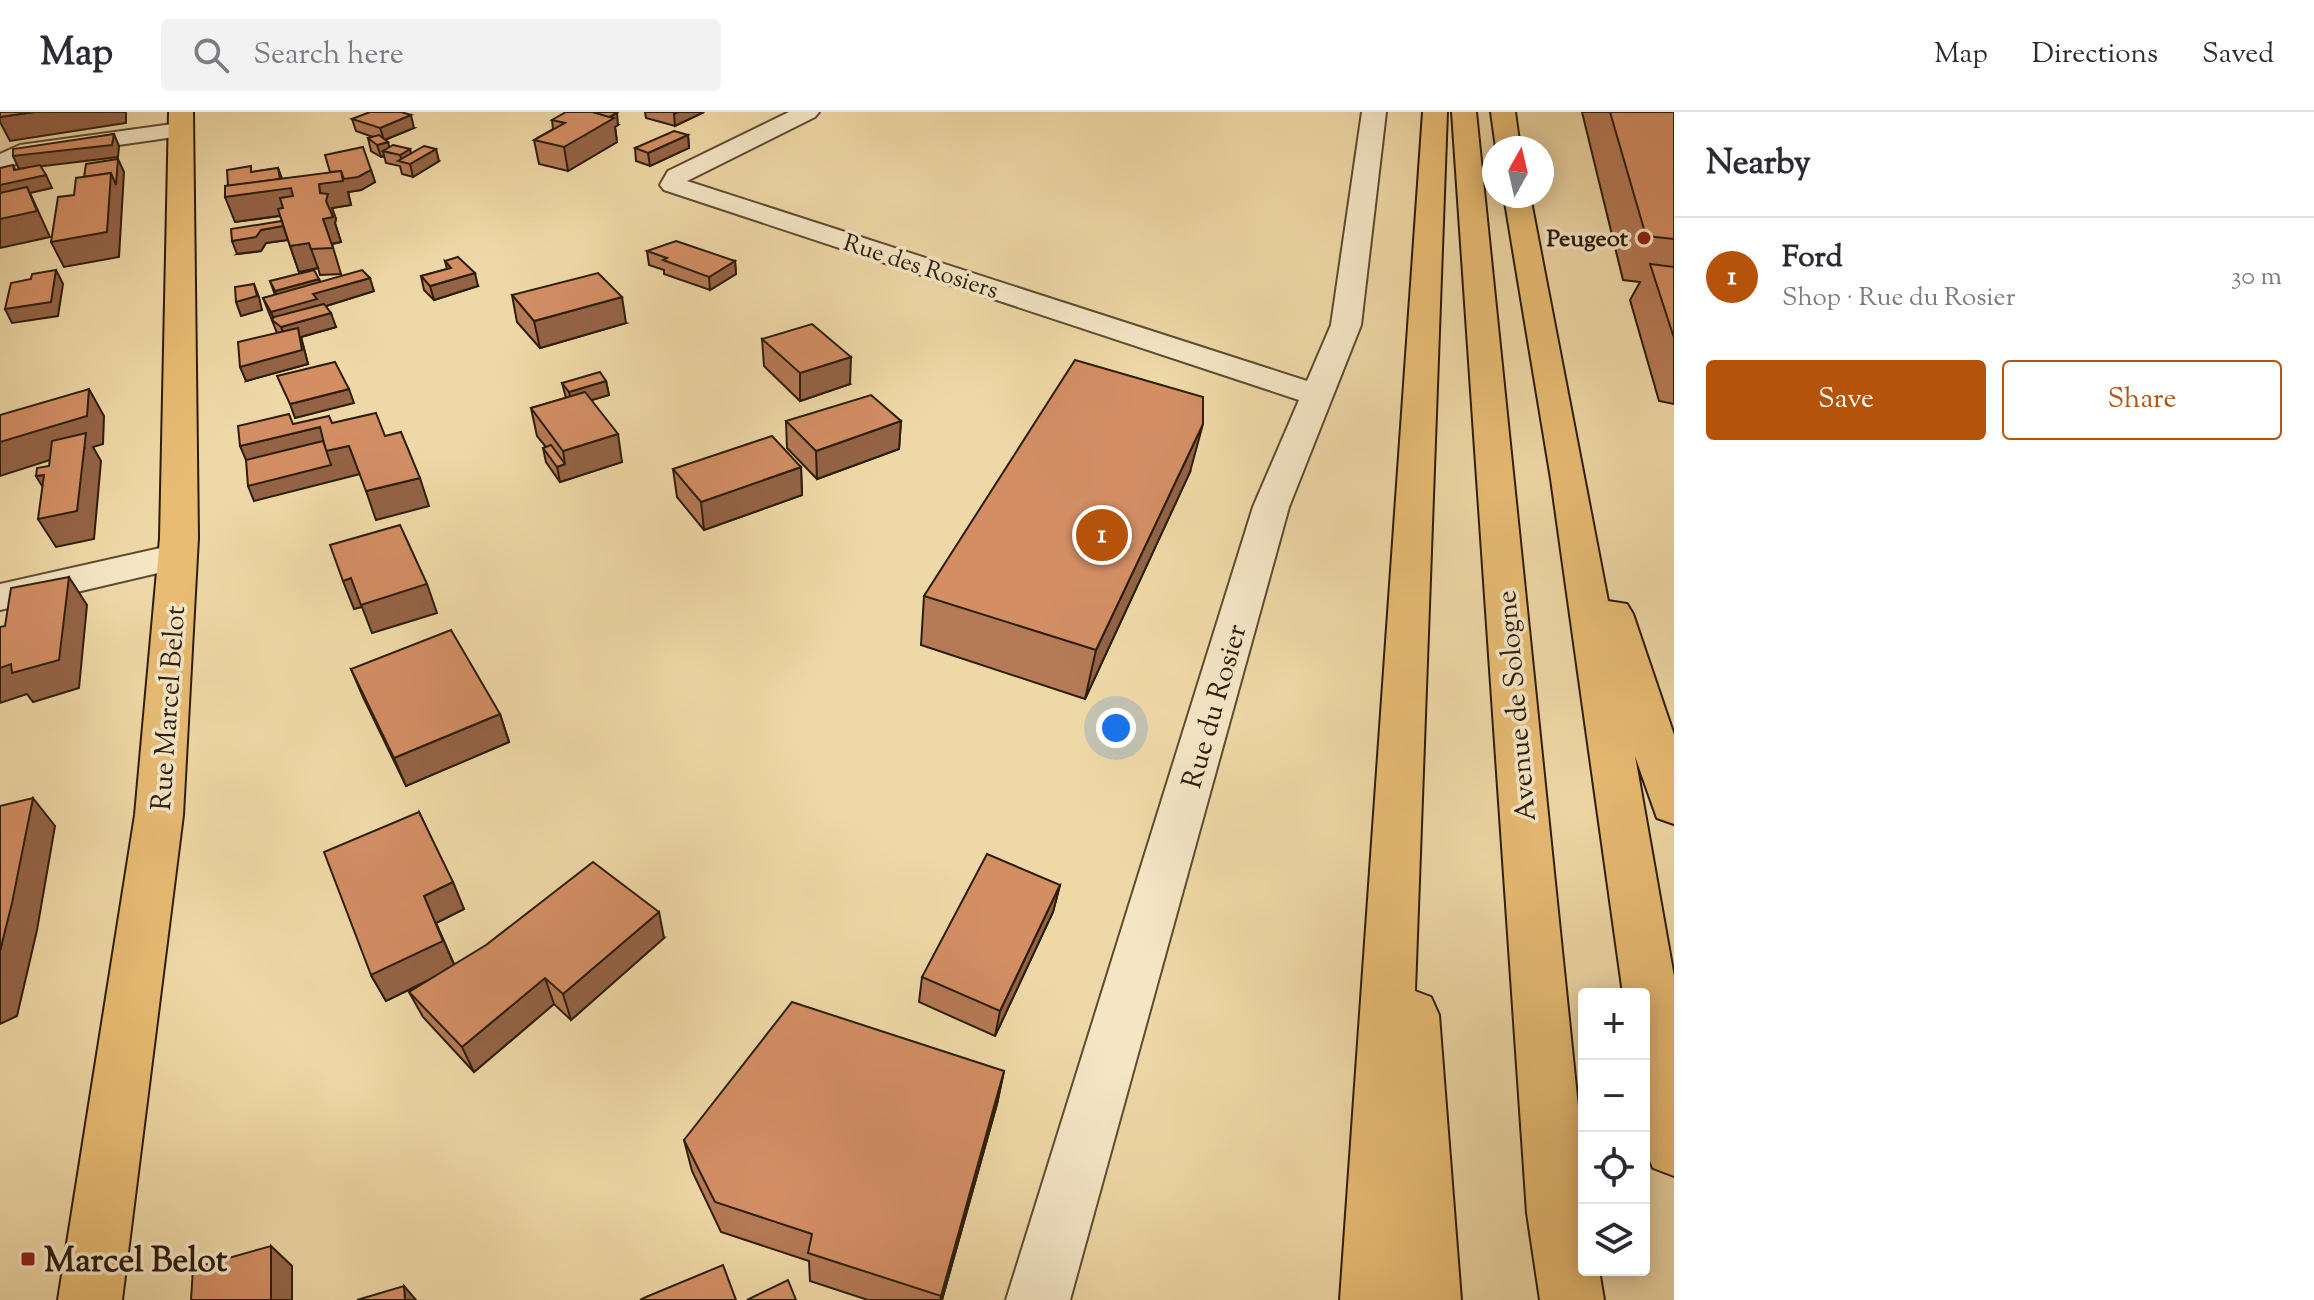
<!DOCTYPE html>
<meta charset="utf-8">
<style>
:root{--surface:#fff;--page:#f2f2f3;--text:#2b2b33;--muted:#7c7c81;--line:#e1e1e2;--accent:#b45309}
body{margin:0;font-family:"Sorts Mill Goudy",serif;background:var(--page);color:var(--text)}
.controls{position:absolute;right:24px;bottom:24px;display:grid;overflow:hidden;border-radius:8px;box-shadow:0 4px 20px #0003}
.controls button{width:72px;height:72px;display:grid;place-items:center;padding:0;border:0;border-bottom:2px solid var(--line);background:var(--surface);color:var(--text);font:40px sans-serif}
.compass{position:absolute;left:1482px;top:24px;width:72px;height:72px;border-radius:50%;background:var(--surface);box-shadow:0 4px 20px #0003;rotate:8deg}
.you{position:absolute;left:1116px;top:616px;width:28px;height:28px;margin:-20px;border:6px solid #fff;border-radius:50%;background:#1a73e8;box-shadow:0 0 0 12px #1a73e833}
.badge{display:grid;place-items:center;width:52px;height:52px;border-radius:50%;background:var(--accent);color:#fff;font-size:26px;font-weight:700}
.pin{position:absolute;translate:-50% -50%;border:4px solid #fff;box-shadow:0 2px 8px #0006}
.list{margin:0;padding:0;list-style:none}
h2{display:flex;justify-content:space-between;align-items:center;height:104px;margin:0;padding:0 32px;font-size:34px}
h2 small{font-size:26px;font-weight:400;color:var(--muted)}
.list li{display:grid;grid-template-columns:52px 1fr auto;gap:24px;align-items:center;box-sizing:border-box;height:120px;padding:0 32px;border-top:2px solid var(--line)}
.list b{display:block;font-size:30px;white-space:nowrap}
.list p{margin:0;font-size:26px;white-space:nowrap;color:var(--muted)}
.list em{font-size:26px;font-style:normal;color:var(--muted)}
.actions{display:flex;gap:16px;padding:24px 32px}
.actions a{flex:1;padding:18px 0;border:2px solid var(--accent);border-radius:8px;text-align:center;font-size:28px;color:var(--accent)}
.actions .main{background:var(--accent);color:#fff}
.icon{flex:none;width:44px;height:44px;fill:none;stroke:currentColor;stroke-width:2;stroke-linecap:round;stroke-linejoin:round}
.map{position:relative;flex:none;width:1674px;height:1188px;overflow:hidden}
header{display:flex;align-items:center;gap:48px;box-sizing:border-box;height:112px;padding:0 40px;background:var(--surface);border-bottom:2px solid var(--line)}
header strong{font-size:38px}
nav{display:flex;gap:44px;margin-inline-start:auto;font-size:28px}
.search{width:560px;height:72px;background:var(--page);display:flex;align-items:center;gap:20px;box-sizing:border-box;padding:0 28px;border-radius:8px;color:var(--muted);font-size:30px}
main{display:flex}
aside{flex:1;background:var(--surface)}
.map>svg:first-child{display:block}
</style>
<header>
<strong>Map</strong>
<div class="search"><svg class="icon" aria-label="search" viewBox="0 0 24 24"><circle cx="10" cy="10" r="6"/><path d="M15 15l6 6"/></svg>Search here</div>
<nav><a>Map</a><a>Directions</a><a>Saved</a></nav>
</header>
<main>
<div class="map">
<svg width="1674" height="1188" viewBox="0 0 1674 1188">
<rect width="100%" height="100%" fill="#efd8a7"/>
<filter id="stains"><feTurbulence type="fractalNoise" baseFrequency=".0025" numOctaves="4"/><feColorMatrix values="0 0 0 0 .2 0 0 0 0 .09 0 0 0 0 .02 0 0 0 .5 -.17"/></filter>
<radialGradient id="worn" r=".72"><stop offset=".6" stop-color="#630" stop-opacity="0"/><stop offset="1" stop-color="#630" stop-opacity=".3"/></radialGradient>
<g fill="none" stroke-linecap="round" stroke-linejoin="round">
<defs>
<g id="minor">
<polygon points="789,0 819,0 815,5 687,69 1307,269 1331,213 1362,0 1386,0 1361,213 1289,395 1070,1188 1006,1188 1253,395 1299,288 664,78 660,73 668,59"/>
<polygon points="180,11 188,13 192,18 188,23 35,45 0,58 0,42 20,33"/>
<polygon points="178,432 192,435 197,444 192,453 0,498 0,472"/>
</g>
<g id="major">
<polygon points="169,0 193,0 198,426 183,703 122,1188 58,1188 135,703 160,426"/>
<polygon points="1423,0 1447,0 1415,879 1431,885 1439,903 1461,1188 1340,1188"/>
<polygon points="1452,0 1476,0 1584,1053 1584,1158 1599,1158 1604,1188 1540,1188 1527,1101"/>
<polygon points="1491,0 1515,0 1520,36 1496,36"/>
<polygon points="1504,84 1530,84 1608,489 1627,492 1633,502 1674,623 1674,712 1657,706 1635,644 1674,865 1674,1064 1653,1056 1644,1035 1644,882 1623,882 1551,367"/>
</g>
</defs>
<use href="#minor" stroke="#5d4c30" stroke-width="4"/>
<use href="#major" stroke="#2c1d09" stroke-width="4"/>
<use href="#minor" fill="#f5e6c6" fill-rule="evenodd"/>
<use href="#major" fill="#e8bc74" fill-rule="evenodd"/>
</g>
<g fill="#b57a56" stroke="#2c1d09" stroke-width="2">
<polygon points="645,0 704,0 675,14 646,6"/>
<polygon points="1582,0 1674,0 1674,292 1659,289 1630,188 1640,170 1623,168"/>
<polygon points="352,7 414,16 385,28 389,35 439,49 413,65 402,62 400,54 386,51 384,44 381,45 371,39 368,26 373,25 356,19"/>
<polygon points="552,8 618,13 615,15 617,30 568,59 539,52 534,28 553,17"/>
<polygon points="688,23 689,36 650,54 636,49 635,36"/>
<polygon points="278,56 282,67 371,58 375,70 361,78 348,80 351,93 332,96 336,107 335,111 341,130 332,132 341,162 320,163 318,156 299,160 288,128 266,131 261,139 237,142 282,109 280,104 235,110 228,74 253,60"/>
<polygon points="647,139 735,149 736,162 710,178 664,162 664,158 649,153"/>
<polygon points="445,149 478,174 434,188 424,178 421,164 447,157"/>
<polygon points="319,167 320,170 374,179 326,194 336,215 301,225 308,252 246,269 277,221 263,186 275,183 270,169"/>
<polygon points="512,183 626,211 540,236 517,210"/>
<polygon points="762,227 850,272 800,289 764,254"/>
<polygon points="606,269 609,283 591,288 622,350 560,370 546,350 543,336 546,335 537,324 531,296 566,286 562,271"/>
<polygon points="786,309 901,309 899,337 817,367 787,336"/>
<polygon points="801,355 802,383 704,418 677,385 673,357"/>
<polygon points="1190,360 1085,587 921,533 924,484"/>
<polygon points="351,557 500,602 509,630 406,674 363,585"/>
<polygon points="419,700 464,797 436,811 454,852 664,826 571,908 554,892 474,960 423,905 409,880 427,869 386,889 371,863"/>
<polygon points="1060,773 1053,800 995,924 919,890 922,865"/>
<polygon points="1004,959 997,992 942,1188 868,1188 810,1169 809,1149 721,1120 692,1059 684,1028"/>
</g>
<g fill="#946346" stroke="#2c1d09" stroke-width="2">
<polygon points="34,0 126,0 126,11 10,29 0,10 0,5"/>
<polygon points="678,0 704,0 675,14 674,2"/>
<polygon points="617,1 618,13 615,15 617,30 568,59 564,35 600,11"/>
<polygon points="411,3 414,16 384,28 380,16"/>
<polygon points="114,22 119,34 118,45 19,57 13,44"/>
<polygon points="688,23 689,36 650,54 648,41"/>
<polygon points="388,30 391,41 383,39 384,44 381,45 377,33"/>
<polygon points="410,37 413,49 402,50 400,43"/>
<polygon points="436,37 439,49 413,65 410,52"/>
<polygon points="118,47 124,60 119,145 64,155 51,130 111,61"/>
<polygon points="13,53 19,66 46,63 52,76 30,81 50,125 0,136 0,73 14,58"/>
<polygon points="278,56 283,69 298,75 300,101 235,110 225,85"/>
<polygon points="371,58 375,70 361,78 348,80 351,93 332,96 336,107 335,111 341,130 331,132 323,107 319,72"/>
<polygon points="283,114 288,128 266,131 261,139 237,142 232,129 261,118"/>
<polygon points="309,131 318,156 299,160 290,134"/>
<polygon points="735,149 736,162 710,178 709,165"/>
<polygon points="56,158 63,172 58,204 12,211 5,197"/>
<polygon points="475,161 478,174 434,188 430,174"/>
<polygon points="370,166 374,179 275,210 271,200 280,193 275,179 319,167 323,179"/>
<polygon points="254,172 259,185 262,198 241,204 236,190"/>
<polygon points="622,185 626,211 540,236 534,209"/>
<polygon points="331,201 336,215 301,225 308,252 246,269 240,255 286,229 281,215"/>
<polygon points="851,245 850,272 800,289 800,261"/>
<polygon points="606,269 609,283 572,294 569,280"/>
<polygon points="89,277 104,304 103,332 93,335 101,349 94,427 56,435 38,407 84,337 0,364 0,330"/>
<polygon points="349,277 354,291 295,306 290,292"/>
<polygon points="901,309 899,337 817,367 816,339"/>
<polygon points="1203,312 1190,360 1085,587 1096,538"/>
<polygon points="320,315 349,334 360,362 254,389 248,374 252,362 240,334"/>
<polygon points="618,322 622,350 560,370 557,355 565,352 563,339"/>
<polygon points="801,355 802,383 704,418 701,390"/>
<polygon points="44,363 53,392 36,364"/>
<polygon points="420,366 429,394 376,408 366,379"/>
<polygon points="69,465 87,493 79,576 33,590 27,582 0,591 0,556"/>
<polygon points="351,466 427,472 437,501 372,521 362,495 354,497 343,469"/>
<polygon points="500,602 509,630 406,674 394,646"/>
<polygon points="33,686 55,714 37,818 17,904 0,912 0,839"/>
<polygon points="453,770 464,797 436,811 455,855 386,889 371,863 424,784"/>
<polygon points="1060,773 1053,800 995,924 1000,899"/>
<polygon points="659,800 664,826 571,908 563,882"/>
<polygon points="545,866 554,892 474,960 462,935"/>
<polygon points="1004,959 997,992 942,1188 940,1188"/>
<polygon points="271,1134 292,1154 292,1188 271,1188"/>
<polygon points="404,1174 416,1188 405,1188"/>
</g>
<g fill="#d38e64" stroke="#2c1d09" stroke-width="2">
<polygon points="0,0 34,0 0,5"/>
<polygon points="370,0 401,0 411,3 380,16 352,7"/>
<polygon points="566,0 593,0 614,6 564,35 534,28 565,11 552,8"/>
<polygon points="593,0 614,0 617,1 609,5"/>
<polygon points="1610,0 1674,0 1674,127 1646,124"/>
<polygon points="674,19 688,23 648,41 635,36"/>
<polygon points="114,22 112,33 13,44 13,37"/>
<polygon points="379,23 388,30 377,33 368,26"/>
<polygon points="393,33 410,37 400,43 383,39"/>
<polygon points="424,34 436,37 410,52 398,49"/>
<polygon points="363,35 371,58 358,65 344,67 341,59 330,60 325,43"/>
<polygon points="118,47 116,73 111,61 84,65 86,52"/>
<polygon points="13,53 14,58 40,53 46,63 0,73 0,56"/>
<polygon points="251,54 251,60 278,56 280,67 228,74 227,58"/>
<polygon points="341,59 343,69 319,72 320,81 328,82 326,89 333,105 323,107 333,136 311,137 309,131 290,134 278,97 283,96 280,86 293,84 291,76 225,85 225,74"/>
<polygon points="111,61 107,120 51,130 58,85 74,83 76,66"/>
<polygon points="27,75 37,99 0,107 0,81"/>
<polygon points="282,109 283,114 261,118 256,125 232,129 231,117"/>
<polygon points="676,129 735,149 709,165 663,148 667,146 647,139"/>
<polygon points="458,145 475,161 430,174 421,164 451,156 445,149"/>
<polygon points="1650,152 1674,155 1674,226"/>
<polygon points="56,158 51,190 5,197 11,171 31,167 32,162"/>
<polygon points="314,158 319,167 275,179 270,169"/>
<polygon points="362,158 370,166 313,182 317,187 271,200 263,186"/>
<polygon points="598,161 622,185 534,209 512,183"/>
<polygon points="254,172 257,184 236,190 235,175"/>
<polygon points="324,192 331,201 281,215 272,208 274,205"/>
<polygon points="812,212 851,245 800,261 762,227"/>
<polygon points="298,216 302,238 240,255 238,230"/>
<polygon points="1075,248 1203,285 1203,312 1096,538 924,484"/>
<polygon points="335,250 349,277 290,292 277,264"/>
<polygon points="600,260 606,269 569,280 562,271"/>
<polygon points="89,277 87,304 0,330 0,303"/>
<polygon points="585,280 618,322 563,339 531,296"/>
<polygon points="871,283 901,309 816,339 786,309"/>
<polygon points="376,301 385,324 401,320 420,366 366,379 349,334 326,339 320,315 240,334 238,314 289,302 293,312 329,304 332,311"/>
<polygon points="86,321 77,399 38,407 44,363 36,364 37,356 49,354 52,329"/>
<polygon points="772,324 801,355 701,390 673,357"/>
<polygon points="323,329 331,353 248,374 246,348"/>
<polygon points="551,333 565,352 557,355 543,336"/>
<polygon points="400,413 427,472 361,493 351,466 343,469 330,433"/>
<polygon points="69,465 59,548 12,561 11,552 0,556 0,515 5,514 11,476"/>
<polygon points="451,518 500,602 394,646 351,557"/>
<polygon points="33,686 12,791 0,839 0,694"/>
<polygon points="419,700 453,770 424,784 443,829 371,863 324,740"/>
<polygon points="987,742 1060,773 1000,899 922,865"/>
<polygon points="593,750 659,800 563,882 545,866 462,935 409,880 486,833"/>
<polygon points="792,890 1004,959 941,1184 808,1141 812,1122 715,1090 684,1028"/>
<polygon points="271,1134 271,1188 191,1188 193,1156"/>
<polygon points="723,1153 736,1188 640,1188 646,1185"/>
<polygon points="788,1168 796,1188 747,1188"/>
<polygon points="404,1174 405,1188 357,1188"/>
</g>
<g fill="#8f2418" stroke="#f5e6c6" stroke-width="3">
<circle cx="1644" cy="126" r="8"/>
<rect x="20" y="1139" width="16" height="16" rx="4"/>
</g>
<g text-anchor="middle" stroke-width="7" stroke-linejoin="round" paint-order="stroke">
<g font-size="24" font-weight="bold" fill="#2c1d09" stroke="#f5e6c6" text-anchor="end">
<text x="1628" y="134">Peugeot</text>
</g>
<g font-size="24" fill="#2c1d09" stroke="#f5e6c6">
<text transform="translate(921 154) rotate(18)" y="8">Rue des Rosiers</text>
</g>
<g font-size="28" fill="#2c1d09" stroke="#f5e6c6">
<text transform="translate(1213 594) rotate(-74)" y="10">Rue du Rosier</text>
<text transform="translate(1515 594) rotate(-95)" y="10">Avenue de Sologne</text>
<text transform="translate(167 596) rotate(-86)" y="10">Rue Marcel Belot</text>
</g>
<g font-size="34" font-weight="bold" fill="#2c1d09" stroke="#f5e6c6" text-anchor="start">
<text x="44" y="1159">Marcel Belot</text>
</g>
</g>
<rect width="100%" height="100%" filter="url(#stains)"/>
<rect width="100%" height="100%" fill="url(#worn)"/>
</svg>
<div class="controls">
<button>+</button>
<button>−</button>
<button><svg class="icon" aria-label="locate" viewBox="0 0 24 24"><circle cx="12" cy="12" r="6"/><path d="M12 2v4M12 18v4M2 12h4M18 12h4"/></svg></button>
<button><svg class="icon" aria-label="layers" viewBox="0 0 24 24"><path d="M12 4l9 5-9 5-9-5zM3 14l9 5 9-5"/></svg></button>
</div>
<svg class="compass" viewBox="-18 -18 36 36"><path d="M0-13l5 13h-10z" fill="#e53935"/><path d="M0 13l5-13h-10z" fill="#7c7c81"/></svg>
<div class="you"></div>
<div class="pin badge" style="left:1102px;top:423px">1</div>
</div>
<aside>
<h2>Nearby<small></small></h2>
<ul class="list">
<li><span class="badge">1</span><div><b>Ford</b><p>Shop · Rue du Rosier</p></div><em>30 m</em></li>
</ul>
<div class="actions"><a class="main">Save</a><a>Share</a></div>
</aside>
</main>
